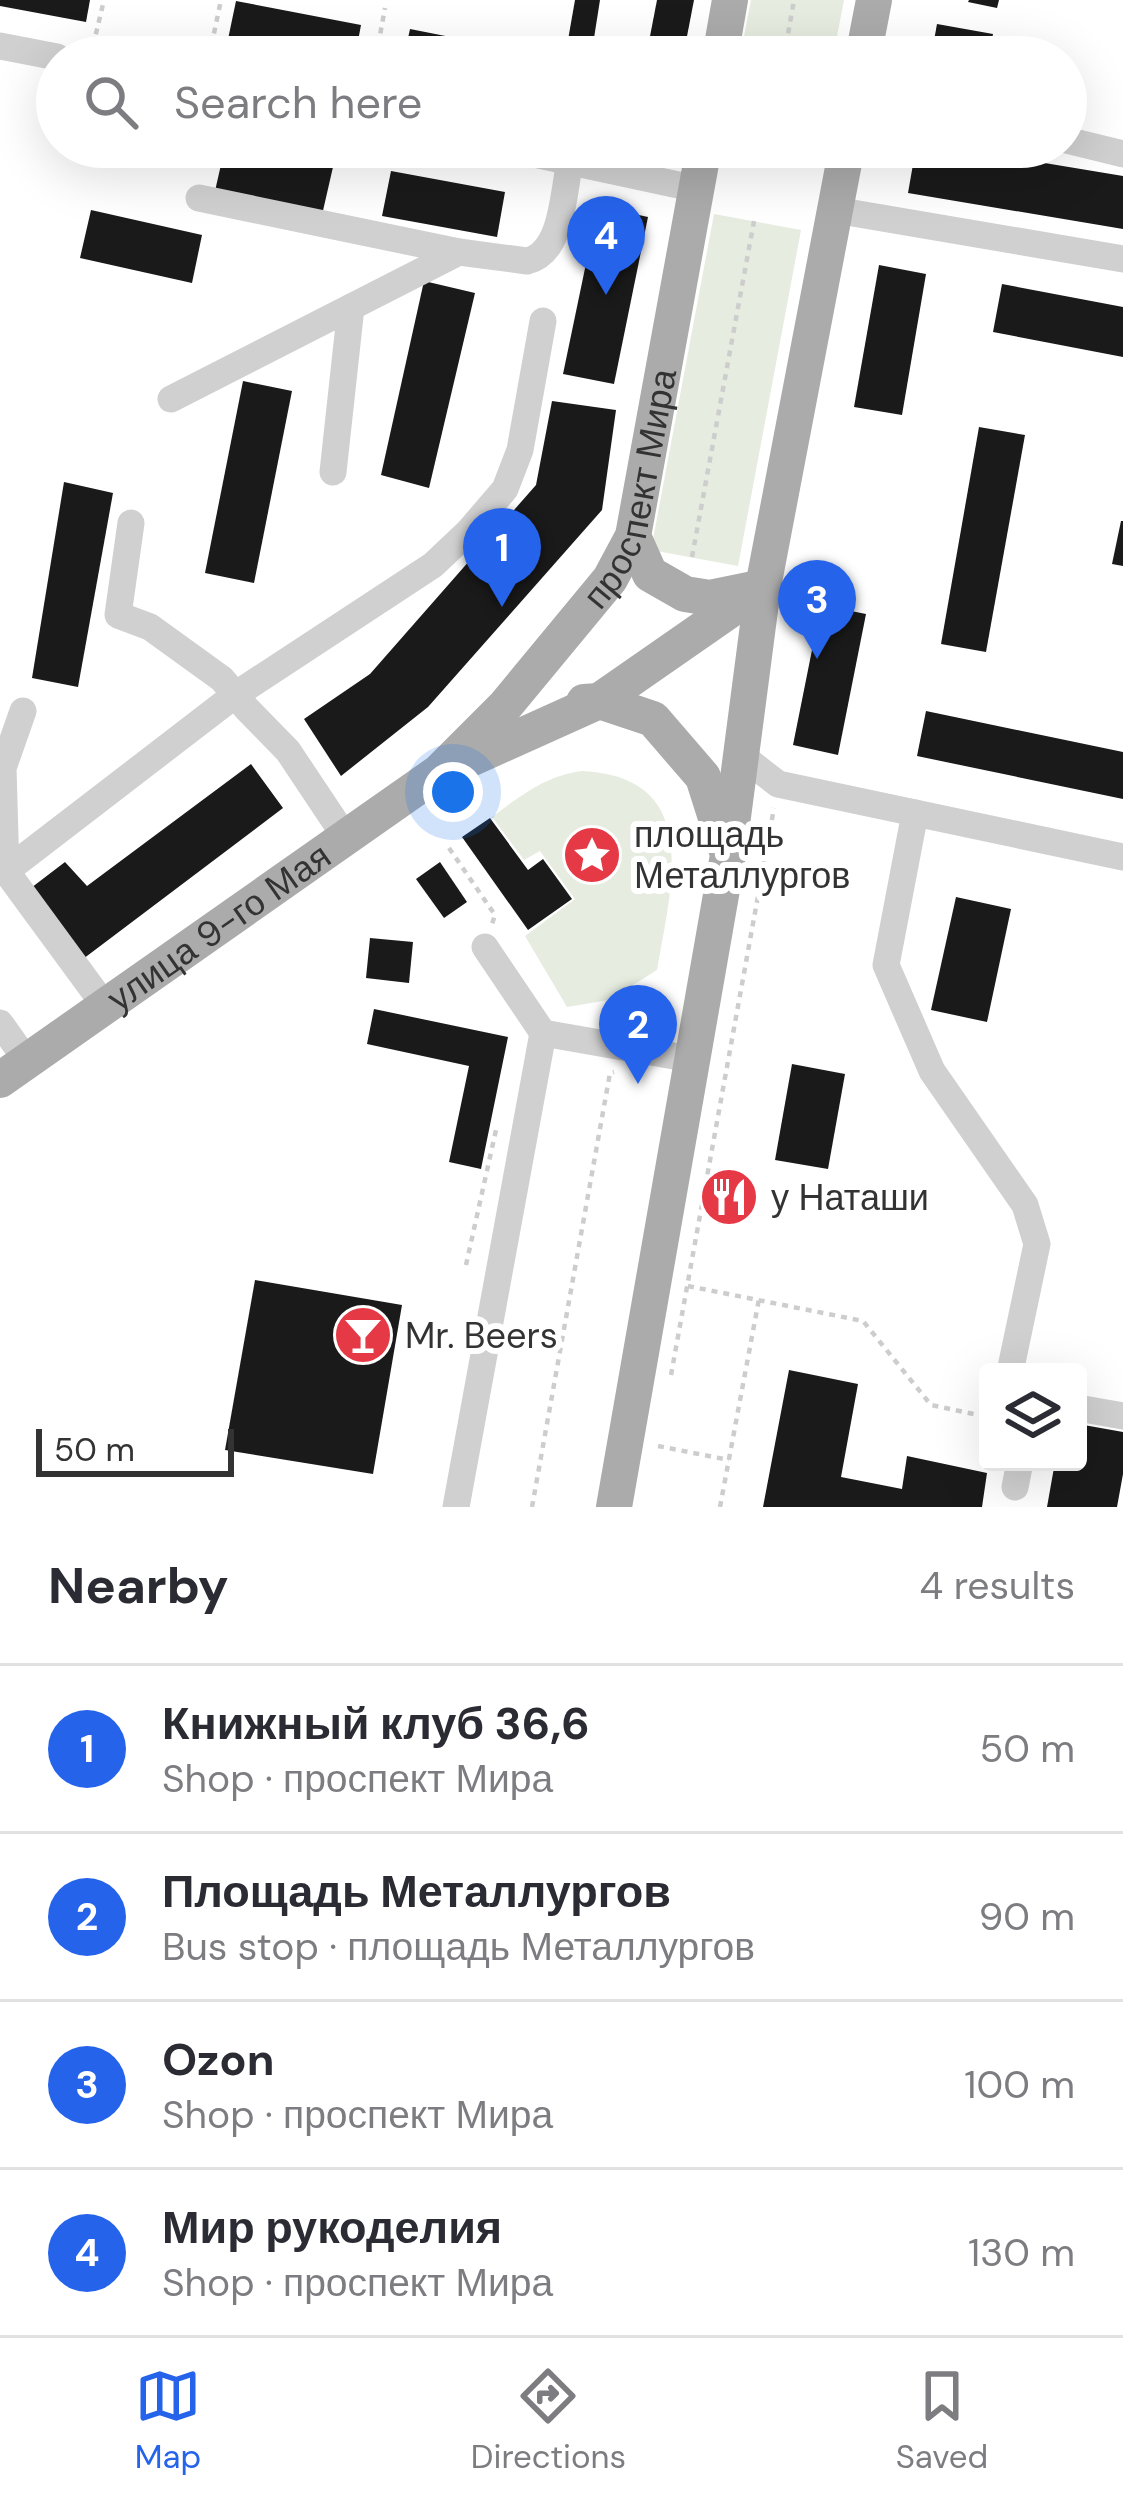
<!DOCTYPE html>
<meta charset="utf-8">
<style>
:root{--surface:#fff;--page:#f2f2f3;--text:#2b2b33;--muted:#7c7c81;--line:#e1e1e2;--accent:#2563eb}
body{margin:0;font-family:"DM Sans",sans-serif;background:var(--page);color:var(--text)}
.controls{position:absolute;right:36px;bottom:36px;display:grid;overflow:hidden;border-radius:12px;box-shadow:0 12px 48px #0002}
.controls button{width:108px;height:108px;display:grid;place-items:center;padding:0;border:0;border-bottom:3px solid var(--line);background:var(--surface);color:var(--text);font:60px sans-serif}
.scale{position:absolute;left:36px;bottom:30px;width:198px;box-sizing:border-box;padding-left:12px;border:6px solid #333;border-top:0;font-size:33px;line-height:42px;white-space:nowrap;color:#333;-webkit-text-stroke:9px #fff;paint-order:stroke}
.you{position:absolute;left:453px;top:792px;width:42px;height:42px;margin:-30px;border:9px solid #fff;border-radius:50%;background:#1a73e8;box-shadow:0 0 0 18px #1a73e833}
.badge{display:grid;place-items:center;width:78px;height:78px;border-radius:50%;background:var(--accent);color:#fff;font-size:39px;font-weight:700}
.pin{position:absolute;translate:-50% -99px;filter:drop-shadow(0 3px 6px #0008)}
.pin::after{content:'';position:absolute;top:63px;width:42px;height:36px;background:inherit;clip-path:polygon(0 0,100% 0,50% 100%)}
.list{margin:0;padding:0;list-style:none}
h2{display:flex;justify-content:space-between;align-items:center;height:156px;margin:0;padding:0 48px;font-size:51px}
h2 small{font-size:39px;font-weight:400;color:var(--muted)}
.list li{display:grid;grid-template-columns:78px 1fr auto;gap:36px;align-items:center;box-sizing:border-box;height:168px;padding:0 48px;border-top:3px solid var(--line)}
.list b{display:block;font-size:45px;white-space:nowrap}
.list p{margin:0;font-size:39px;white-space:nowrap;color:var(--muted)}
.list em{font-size:39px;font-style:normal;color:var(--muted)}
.icon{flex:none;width:66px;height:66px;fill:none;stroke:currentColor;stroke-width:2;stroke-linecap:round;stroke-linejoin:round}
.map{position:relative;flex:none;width:1123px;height:1507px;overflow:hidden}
.search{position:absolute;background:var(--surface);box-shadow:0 12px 48px #0002;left:36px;right:36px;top:36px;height:132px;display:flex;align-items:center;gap:30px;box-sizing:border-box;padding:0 42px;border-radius:66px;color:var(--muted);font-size:45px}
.sheet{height:828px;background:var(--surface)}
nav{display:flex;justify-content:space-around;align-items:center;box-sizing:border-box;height:168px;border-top:3px solid var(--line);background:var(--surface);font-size:33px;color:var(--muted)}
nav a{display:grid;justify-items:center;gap:6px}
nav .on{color:var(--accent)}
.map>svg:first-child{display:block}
</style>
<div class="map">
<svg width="1123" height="1507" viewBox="0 0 1123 1507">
<rect width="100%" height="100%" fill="#fff"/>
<g fill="#e6ecdf">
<polygon points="751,0 844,0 833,57 740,57"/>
<polygon points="714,214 801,230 738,566 651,550"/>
<path d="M582 771C704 777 671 887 657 970L609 1000 567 1007 525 936 575 899 540 851 524 860 492 817C522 795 545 776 582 771Z"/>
</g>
<g fill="#1a1a1a">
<polygon points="0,0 90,0 86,22 0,6"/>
<polygon points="575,0 600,0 591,57 565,57"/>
<polygon points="657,0 694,0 683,57 646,57"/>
<polygon points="969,0 999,0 997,8 968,2"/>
<polygon points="236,1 361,25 355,57 294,57 227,44"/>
<polygon points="937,24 993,34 989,57 931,57"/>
<polygon points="410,29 541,55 541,57 404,57"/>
<polygon points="225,147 244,147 333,167 322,215 215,191"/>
<polygon points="916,147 974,147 973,151 1123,176 1123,229 908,193"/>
<polygon points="391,171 505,192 497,237 382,216"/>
<polygon points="598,206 648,217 614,384 563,374"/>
<polygon points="91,210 202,235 192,283 80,258"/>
<polygon points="879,265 926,274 902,415 854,407"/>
<polygon points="424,281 475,293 429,488 381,475"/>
<polygon points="1002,284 1123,307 1123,357 993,332"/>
<polygon points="243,381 292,391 254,583 205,573"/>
<polygon points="552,401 616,410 602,510 428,707 341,776 304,719 370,674 536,485"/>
<polygon points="979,427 1025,435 986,652 941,644"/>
<polygon points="64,482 113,493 78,687 32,678"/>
<polygon points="1121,521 1123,521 1123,566 1112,564"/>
<polygon points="821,605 866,614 838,755 793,745"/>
<polygon points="926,711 1123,752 1123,799 917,756"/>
<polygon points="251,764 283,808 79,962 27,891 65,862 87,886"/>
<polygon points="490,818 528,870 543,859 572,899 528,930 462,837"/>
<polygon points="440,862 467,902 444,918 416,879"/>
<polygon points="956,897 1011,909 987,1022 931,1010"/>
<polygon points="370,938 413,942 409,983 366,978"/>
<polygon points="374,1009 508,1037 481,1169 449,1162 469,1066 367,1044"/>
<polygon points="792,1064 845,1074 828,1169 775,1160"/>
<polygon points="714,1173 752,1180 744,1221 707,1214"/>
<polygon points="255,1280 402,1305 373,1474 225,1450"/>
<polygon points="789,1370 858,1384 841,1477 902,1489 907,1456 987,1473 982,1507 763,1507"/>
<polygon points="1078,1424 1123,1432 1123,1474 1117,1507 1047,1507 1055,1462 1078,1462"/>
</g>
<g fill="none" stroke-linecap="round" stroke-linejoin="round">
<g stroke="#cdcdcd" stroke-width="4.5" stroke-dasharray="6 6" stroke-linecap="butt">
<polyline points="80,44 145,57"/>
<polyline points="93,46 104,0"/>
<polyline points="209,57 221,0"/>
<polyline points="376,57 385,8"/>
<polyline points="784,57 794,0"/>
<polyline points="426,147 475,157"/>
<polyline points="768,148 768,147"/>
<polyline points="692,557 754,221"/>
<polyline points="449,848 495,915 492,924"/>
<polyline points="466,1265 496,1130"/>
<polyline points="688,1286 863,1321 931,1405 988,1417"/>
<polyline points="671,1375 774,808"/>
<polyline points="658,1446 729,1460"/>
<polyline points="532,1507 610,1073 614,1072"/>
<polyline points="720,1507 759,1299"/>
</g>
<g stroke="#d0d0d0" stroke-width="27">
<polyline points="0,46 57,57"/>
<polyline points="1066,140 1123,154"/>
<polyline points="501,147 697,189"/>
<path d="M199 198 459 252 527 261C563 253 563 192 570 162"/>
<polyline points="835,210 1123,259"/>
<polyline points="171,399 459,252"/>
<polyline points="333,472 351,307"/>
<polyline points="131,523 118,615 150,627 222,679 247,709 288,751 346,838"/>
<polyline points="742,756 778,784 1123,857"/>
<polyline points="915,813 886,965 932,1071 1025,1205 1037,1244 1010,1372"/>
<polyline points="6,871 3,768 23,711"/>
<polyline points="485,947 543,1033 691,1059"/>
<polyline points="105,1006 6,871 235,695 433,565 469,531 505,489 520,450 543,321"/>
<polyline points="0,1023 27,1061"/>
<polyline points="1078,1408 1123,1416"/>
<polyline points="1015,1487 1020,1462"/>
<polyline points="456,1507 543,1033"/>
</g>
<g stroke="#ababab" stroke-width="36">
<polyline points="720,57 730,0"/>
<polyline points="863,57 874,0"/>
<polyline points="633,536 650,574 685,594 710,598 754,589"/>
<polyline points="584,702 599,701 653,719 703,777 725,846"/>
<polyline points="459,764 599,701 763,587"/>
<path id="s1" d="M0 1080 439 772 505 706 610 579 633 536 704 147"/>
<polyline points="614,1507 728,855 763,587 847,147"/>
</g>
</g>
<defs>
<symbol id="sight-disc" viewBox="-11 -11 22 22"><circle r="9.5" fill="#e63946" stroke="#fff"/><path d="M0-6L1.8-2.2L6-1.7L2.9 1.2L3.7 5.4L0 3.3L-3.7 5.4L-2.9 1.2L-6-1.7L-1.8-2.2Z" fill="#fff"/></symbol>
<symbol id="restaurant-disc" viewBox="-11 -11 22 22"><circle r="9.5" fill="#e63946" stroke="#fff"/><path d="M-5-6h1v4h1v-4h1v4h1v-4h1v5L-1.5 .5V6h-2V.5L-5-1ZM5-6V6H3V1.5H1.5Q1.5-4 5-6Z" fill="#fff"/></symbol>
<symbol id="bar-disc" viewBox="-11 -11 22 22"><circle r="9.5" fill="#e63946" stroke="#fff"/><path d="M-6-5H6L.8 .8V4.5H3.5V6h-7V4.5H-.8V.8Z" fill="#fff"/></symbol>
</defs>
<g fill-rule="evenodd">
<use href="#sight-disc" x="559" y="822" width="66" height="66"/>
<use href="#restaurant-disc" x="696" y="1164" width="66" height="66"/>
<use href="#bar-disc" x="330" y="1302" width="66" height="66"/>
</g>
<g text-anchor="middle" stroke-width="12" stroke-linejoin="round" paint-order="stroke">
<g font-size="36" fill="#333" stroke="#fff">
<text dy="13" stroke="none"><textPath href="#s1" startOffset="888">проспект Мира</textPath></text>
<text dy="13" stroke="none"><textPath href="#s1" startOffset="267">улица 9-го Мая</textPath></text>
</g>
<g font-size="36" fill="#333" stroke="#fff" text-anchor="start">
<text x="634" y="847">площадь<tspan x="634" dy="41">Металлургов</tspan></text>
<text x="771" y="1210">у Наташи</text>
<text x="405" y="1348">Mr. Beers</text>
</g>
</g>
</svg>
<div class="controls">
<button><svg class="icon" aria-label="layers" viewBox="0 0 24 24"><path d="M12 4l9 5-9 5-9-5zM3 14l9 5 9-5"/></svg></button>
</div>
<div class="scale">50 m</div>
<div class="you"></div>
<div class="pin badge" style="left:502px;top:607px">1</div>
<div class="pin badge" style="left:638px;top:1084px">2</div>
<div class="pin badge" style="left:817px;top:659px">3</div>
<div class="pin badge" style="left:606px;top:295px">4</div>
<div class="search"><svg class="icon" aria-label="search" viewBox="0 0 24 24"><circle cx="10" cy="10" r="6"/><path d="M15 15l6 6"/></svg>Search here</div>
</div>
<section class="sheet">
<h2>Nearby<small>4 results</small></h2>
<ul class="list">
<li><span class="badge">1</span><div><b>Книжный клуб 36,6</b><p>Shop · проспект Мира</p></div><em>50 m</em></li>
<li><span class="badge">2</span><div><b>Площадь Металлургов</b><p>Bus stop · площадь Металлургов</p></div><em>90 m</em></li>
<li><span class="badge">3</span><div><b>Ozon</b><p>Shop · проспект Мира</p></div><em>100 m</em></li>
<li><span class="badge">4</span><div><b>Мир рукоделия</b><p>Shop · проспект Мира</p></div><em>130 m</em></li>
</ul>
</section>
<nav>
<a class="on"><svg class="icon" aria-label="map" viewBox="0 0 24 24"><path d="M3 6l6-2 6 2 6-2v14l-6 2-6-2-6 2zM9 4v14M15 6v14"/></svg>Map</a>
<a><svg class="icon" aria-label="directions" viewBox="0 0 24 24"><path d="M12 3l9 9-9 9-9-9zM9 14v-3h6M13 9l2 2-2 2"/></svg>Directions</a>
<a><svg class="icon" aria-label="saved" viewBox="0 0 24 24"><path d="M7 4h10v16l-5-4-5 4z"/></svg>Saved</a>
</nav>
